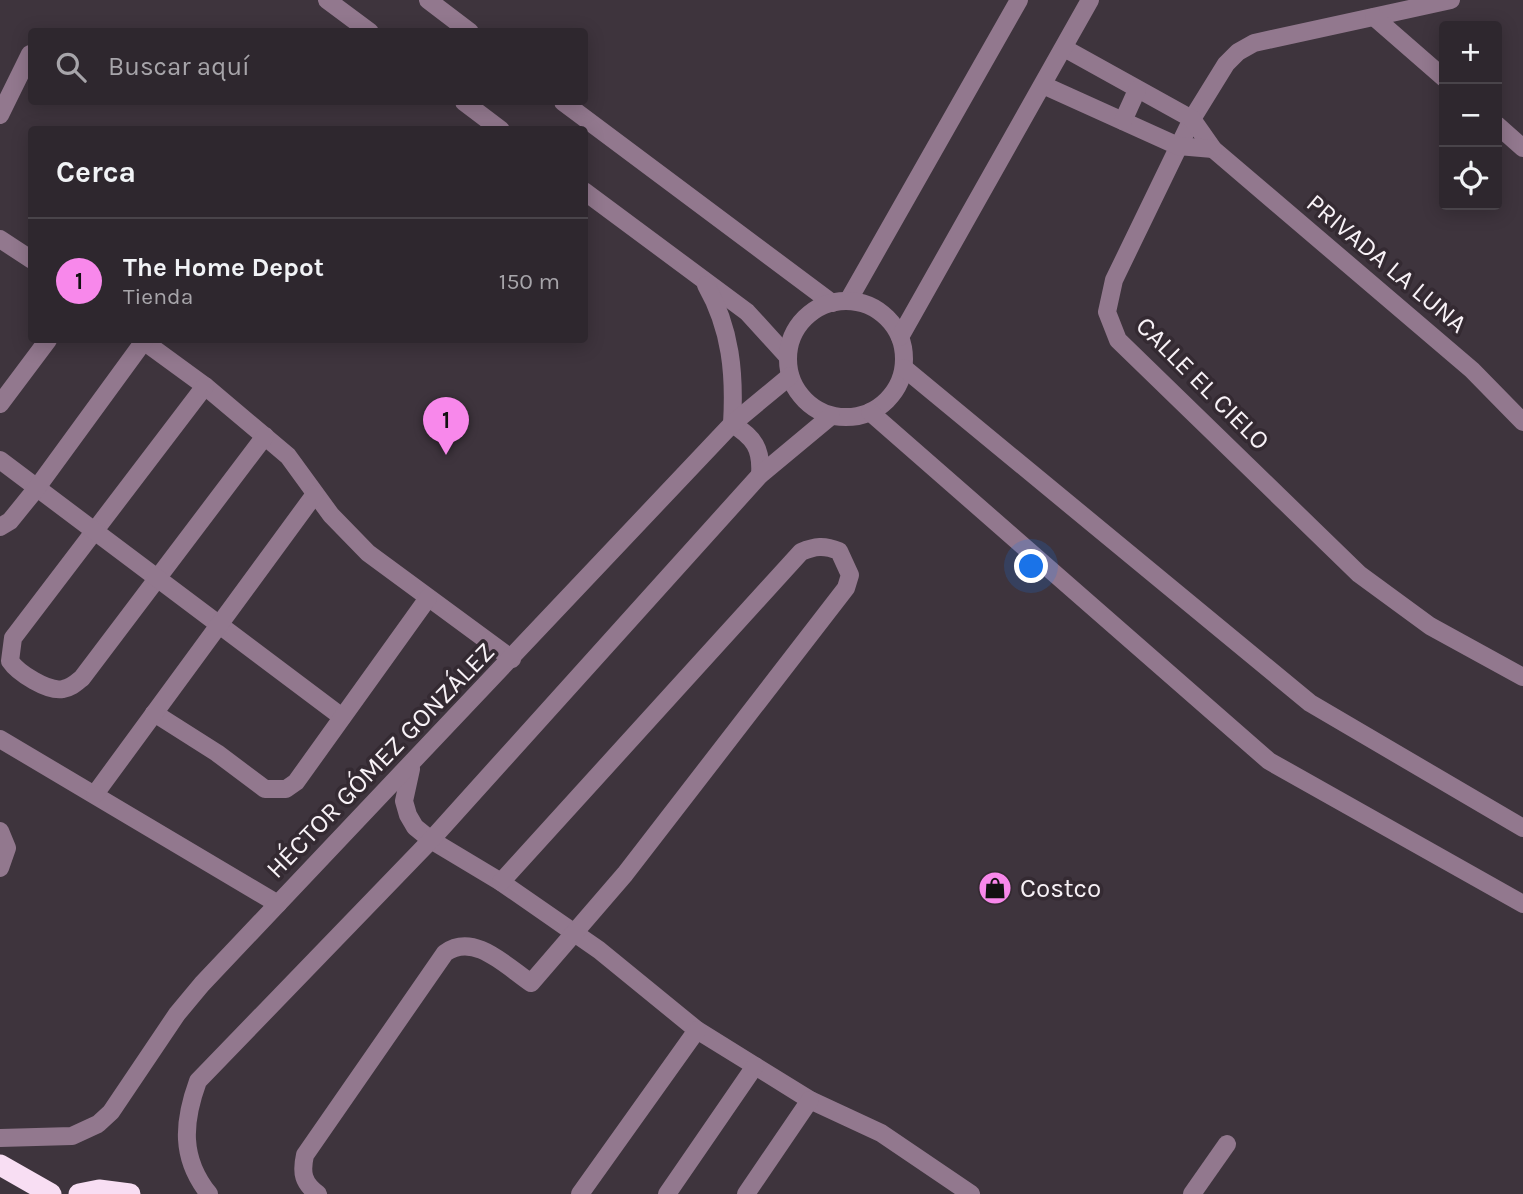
<!DOCTYPE html>
<html lang="es">
<meta charset="utf-8">
<style>
:root{--surface:#2e272e;--page:#3a333a;--text:#f1f3f6;--muted:#a7a5aa;--line:#49444a;--accent:#f888eb}
body{margin:0;font-family:Karla,sans-serif;background:var(--page);color:var(--text)}
.controls{position:absolute;right:21px;top:21px;display:grid;overflow:hidden;border-radius:7px;box-shadow:0 4px 18px #0003}
.controls button{width:63px;height:63px;display:grid;place-items:center;padding:0;border:0;border-bottom:2px solid var(--line);background:var(--surface);color:var(--text);font:35px sans-serif}
.you{position:absolute;left:1032px;top:567px;width:24px;height:24px;margin:-18px;border:5px solid #fff;border-radius:50%;background:#1a73e8;box-shadow:0 0 0 10px #1a73e833}
.badge{display:grid;place-items:center;width:46px;height:46px;border-radius:50%;background:var(--accent);color:#111;font-size:23px;font-weight:700}
.pin{position:absolute;translate:-50% -58px;filter:drop-shadow(0 2px 4px #0008)}
.pin::after{content:'';position:absolute;top:37px;width:24px;height:21px;background:inherit;clip-path:polygon(0 0,100% 0,50% 100%)}
.list{margin:0;padding:0;list-style:none}
h2{display:flex;justify-content:space-between;align-items:center;height:91px;margin:0;padding:0 28px;font-size:30px}
h2 small{font-size:23px;font-weight:400;color:var(--muted)}
.list li{display:grid;grid-template-columns:46px 1fr auto;gap:21px;align-items:center;box-sizing:border-box;height:126px;padding:0 28px;border-top:2px solid var(--line)}
.list b{display:block;font-size:26px;white-space:nowrap}
.list p{margin:0;font-size:23px;white-space:nowrap;color:var(--muted)}
.list em{font-size:23px;font-style:normal;color:var(--muted)}
.icon{flex:none;width:38px;height:38px;fill:none;stroke:currentColor;stroke-width:2;stroke-linecap:round;stroke-linejoin:round}
.map{position:relative;flex:none;width:1523px;height:1194px;overflow:hidden}
.search{position:absolute;background:var(--surface);box-shadow:0 4px 18px #0003;left:28px;top:28px;width:560px;height:77px;display:flex;align-items:center;gap:18px;box-sizing:border-box;padding:0 24px;border-radius:7px;color:var(--muted);font-size:26px}
.panel{position:absolute;background:var(--surface);box-shadow:0 4px 18px #0003;left:28px;top:126px;width:560px;height:217px;border-radius:7px}
.map>svg:first-child{display:block}
</style>
<div class="map">
<svg width="1523" height="1194" viewBox="0 0 1523 1194">
<rect width="100%" height="100%" fill="#3e343d"/>
<g fill="none" stroke-linecap="round" stroke-linejoin="round">
<g stroke="#92788e" stroke-width="18">
<polyline points="327,0 370,32"/>
<polyline points="428,0 470,32"/>
<polyline points="1451,0 1254,43 1238,52 1226,64 1192,119 1114,280 1107,312 1118,340 1359,574 1430,626 1523,677"/>
<polyline points="1374,17 1444,78"/>
<polyline points="1064,48 1192,119 1213,149 1472,370 1523,422"/>
<polyline points="1043,85 1178,146 1213,149"/>
<polyline points="464,102 501,130"/>
<polyline points="563,102 832,303"/>
<polyline points="0,115 30,54"/>
<polyline points="1123,121 1137,90"/>
<polyline points="1497,125 1523,148"/>
<polyline points="584,191 747,312 788,357"/>
<polyline points="0,239 32,260"/>
<path d="M706 285C731 329 735 374 732 424 754 437 762 449 760 475"/>
<polyline points="848,301 1019,0"/>
<circle cx="846" cy="359" r="58"/>
<polyline points="900,337 1090,0"/>
<polyline points="142,340 205,386 288,456 331,515 368,553 512,659"/>
<polyline points="904,368 1310,703 1523,828"/>
<path d="M205 386 13 638 10 661C18 673 48 692 63 689 71 688 76 683 82 678L265 436"/>
<polyline points="0,404 48,340"/>
<polyline points="870,412 1269,761 1523,904"/>
<polyline points="0,460 342,717"/>
<polyline points="0,527 10,521 36,489 144,341"/>
<polyline points="154,713 217,753 265,789 286,789 296,782 428,598"/>
<polyline points="0,739 278,904"/>
<polyline points="411,769 404,801 408,815 415,827 431,840 501,882 599,950 697,1030 810,1100 881,1133 971,1194"/>
<polyline points="95,794 315,494"/>
<polyline points="0,831 7,848 0,868"/>
<polyline points="0,1138 72,1136 98,1124 111,1112 177,1014 202,984 732,424 790,376"/>
<path d="M209 1194C180 1158 183 1122 198 1081L431 840 760 475 831 416"/>
<path d="M318 1194C303 1183 301 1173 305 1155L445 953C474 932 506 966 531 983L625 874 846 588 850 575 839 551C824 545 815 546 801 552L501 882"/>
<polyline points="580,1194 697,1030"/>
<polyline points="667,1194 755,1066"/>
<polyline points="746,1194 810,1100"/>
<polyline points="1192,1194 1227,1144"/>
</g>
<g stroke="#f8def3" stroke-width="21">
<polyline points="0,1165 51,1194"/>
<polyline points="79,1194 99,1190 130,1194"/>
</g>
</g>
<defs>
<symbol id="shop-disc" viewBox="-11 -11 22 22"><circle r="9.5" fill="#f888eb" stroke="#342a32"/><path d="M-5-2.5h2.3a2.7 3.5 0 0 1 5.4 0H5L5.5 6h-11ZM-1.5-2.5h3a1.5 2.3 0 0 0-3 0Z" fill="#111"/></symbol>
</defs>
<g fill-rule="evenodd">
<use href="#shop-disc" x="976" y="869" width="38" height="38"/>
</g>
<g text-anchor="middle" stroke-width="7" stroke-linejoin="round" paint-order="stroke">
<g font-size="26" fill="#f8f2f7" stroke="#342a32">
<text transform="translate(1387 263) rotate(40)" y="9">PRIVADA LA LUNA</text>
<text transform="translate(1203 383) rotate(45)" y="9">CALLE EL CIELO</text>
<text transform="translate(380 760) rotate(-46)" y="9">HÉCTOR GÓMEZ GONZÁLEZ</text>
</g>
<g font-size="26" fill="#f8f2f7" stroke="#342a32" text-anchor="start">
<text x="1020" y="897">Costco</text>
</g>
</g>
</svg>
<div class="controls">
<button>+</button>
<button>−</button>
<button><svg class="icon" aria-label="locate" viewBox="0 0 24 24"><circle cx="12" cy="12" r="6"/><path d="M12 2v4M12 18v4M2 12h4M18 12h4"/></svg></button>
</div>
<div class="you"></div>
<div class="pin badge" style="left:446px;top:455px">1</div>
<div class="search"><svg class="icon" aria-label="search" viewBox="0 0 24 24"><circle cx="10" cy="10" r="6"/><path d="M15 15l6 6"/></svg>Buscar aquí</div>
<section class="panel">
<h2>Cerca<small></small></h2>
<ul class="list">
<li><span class="badge">1</span><div><b>The Home Depot</b><p>Tienda</p></div><em>150 m</em></li>
</ul>
</section>
</div>
